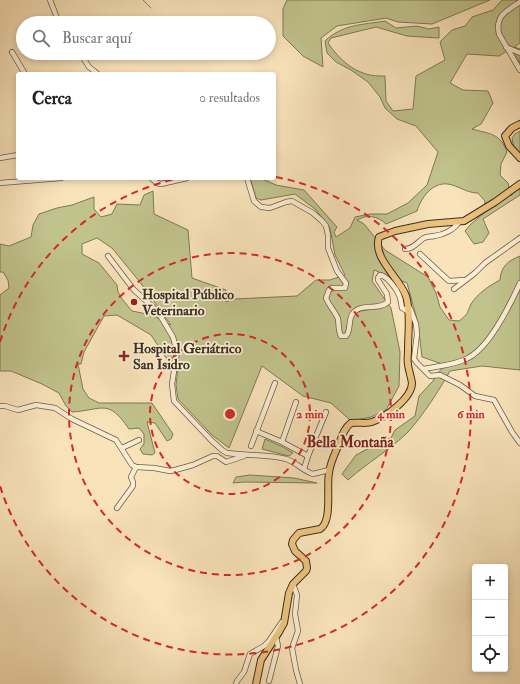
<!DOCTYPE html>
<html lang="es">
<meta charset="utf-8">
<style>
:root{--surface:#fff;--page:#f2f2f2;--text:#202124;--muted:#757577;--line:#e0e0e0}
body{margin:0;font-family:"IM FELL Double Pica",serif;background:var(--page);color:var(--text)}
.controls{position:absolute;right:12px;bottom:12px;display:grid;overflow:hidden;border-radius:4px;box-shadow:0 2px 6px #0003}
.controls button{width:36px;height:36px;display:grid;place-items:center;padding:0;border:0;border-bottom:1px solid var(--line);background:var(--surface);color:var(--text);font:20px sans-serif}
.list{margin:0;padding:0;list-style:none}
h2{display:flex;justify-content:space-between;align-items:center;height:52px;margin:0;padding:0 16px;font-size:17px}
h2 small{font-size:13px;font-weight:400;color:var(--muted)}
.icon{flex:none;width:22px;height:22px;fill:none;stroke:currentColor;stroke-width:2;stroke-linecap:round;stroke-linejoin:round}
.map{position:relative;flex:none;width:520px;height:684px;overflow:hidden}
.search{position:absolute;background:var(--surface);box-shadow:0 2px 6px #0003;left:16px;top:16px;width:260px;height:44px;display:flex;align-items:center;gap:10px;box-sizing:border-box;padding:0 14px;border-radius:22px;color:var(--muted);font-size:15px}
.panel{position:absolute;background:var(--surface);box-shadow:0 2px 6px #0003;left:16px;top:72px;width:260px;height:108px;border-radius:4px}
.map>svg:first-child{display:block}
</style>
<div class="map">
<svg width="520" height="684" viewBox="0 0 520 684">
<rect width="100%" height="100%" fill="#f9e3ba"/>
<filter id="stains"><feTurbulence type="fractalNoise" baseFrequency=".005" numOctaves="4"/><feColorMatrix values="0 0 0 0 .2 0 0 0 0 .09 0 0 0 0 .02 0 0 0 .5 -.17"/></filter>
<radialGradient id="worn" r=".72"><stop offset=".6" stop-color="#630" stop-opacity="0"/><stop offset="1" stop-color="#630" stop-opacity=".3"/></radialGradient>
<g fill="#c1c38d" stroke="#7e795a" fill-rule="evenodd">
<polygon points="287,0 490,0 432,24 398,22 386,18 337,26 321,38 323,67 303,56 283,36 283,9"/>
<path d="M502 0H520V43L514 47 520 49V63L512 48 499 56 467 54 450 83 463 90 488 91 493 103 481 124 472 129C490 134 500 133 507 152L501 164 500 175 508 183 511 196 513 193 520 187V195L483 219 489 233 483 242 474 244 465 231 470 225 484 213 485 201 478 193C467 193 459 186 448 184 432 182 421 198 417 211L386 224C377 216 368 214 357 220L364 224 385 250 428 277 436 293 440 307 449 320 459 321C469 313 466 315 471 304 478 293 489 286 500 280 501 266 508 261 520 256V370L482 366 450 371C438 392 424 414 408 432 390 450 367 463 348 480L342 474 356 455 373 446 390 440 395 430 415 416 419 396 433 381 436 375 445 365 422 357 418 323 407 283 374 270 372 281 391 308 400 352 399 386 386 410 371 417 351 421 331 403 303 396 262 366 229 448 212 435 178 399 176 385 178 368 171 365 151 335 117 315 104 316 84 352 81 364H78L83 389 89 398 99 403H152L173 434 171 439 167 441 155 423 147 422 155 453 152 455 143 454 140 449 144 444V434L139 428 129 429C108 398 103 410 72 412L66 406 59 393 42 384 11 371H0V295L9 288 8 280 3 272H0V244L9 246 31 237 33 225 39 214 57 208 72 205 94 197V209L101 217 112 214 117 204 140 205 144 195 153 191 154 214 188 230 192 278 226 290V302L234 299 297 296 316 280H330L345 275 335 255 330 228 315 209 295 194 261 200 256 198 250 178H260L276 185 304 190 337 227 334 232 336 237 350 228 355 217 370 214H387L408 203 427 185 438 152 416 126 397 119 385 108 380 97 368 82 351 70 336 62 327 53 325 41C343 24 362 25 385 21L396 28 417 26 429 29 439 27V38L407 36 376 27 331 38 328 43C338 57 349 69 366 74 372 76 379 76 385 76L386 101 393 111 413 109 416 76 445 60 440 42 452 30 465 26 472 17 493 10ZM97 238 112 248 139 281 171 325 152 315 132 311 122 299 118 292 117 285 99 263 82 254V244Z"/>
<polygon points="520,131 520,155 513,144 512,138 515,134"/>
<polygon points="265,439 283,447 293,453 289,456 262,449"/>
<polygon points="250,475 294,478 317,483 244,482 233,483 236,477"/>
</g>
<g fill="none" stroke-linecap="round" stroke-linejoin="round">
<polyline stroke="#77847c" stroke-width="1" points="143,0 151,8"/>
<defs>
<g id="minor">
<polyline points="50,0 59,23"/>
<path d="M520 2C506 11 495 16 499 34L520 70"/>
<polyline points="506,47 520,53"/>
<polyline points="12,52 25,74"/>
<polyline points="80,53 89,67 98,74"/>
<polyline points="0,158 18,155"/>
<polyline points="151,178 157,183 161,184 187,178"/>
<path d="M247 178 254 201 261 207 270 208 286 202 292 201 313 213 322 221 326 226 328 235V248L337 271 346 283 345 288H332L329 290 326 298C329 306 335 311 338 319 339 325 338 330 341 336H346C352 330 347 318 354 312 363 303 378 311 388 302L387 294 378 280V278L380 275C387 276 396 288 399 295 401 299 401 304 402 308L409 312"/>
<polyline points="0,183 61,178"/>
<path d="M405 249C414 249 417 242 424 238 428 236 430 237 434 236 443 235 454 230 459 222"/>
<polyline points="420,254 449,281 464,280"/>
<path d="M108 256 134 290 152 306 161 317 173 337 177 352 172 384 174 401 211 440 222 450 227 453C247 456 267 454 286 459 296 462 303 471 313 474L329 470"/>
<polyline points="454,289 475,273 485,263 520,238"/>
<polyline points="410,308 416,324 417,334 414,359 417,363 430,376 440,375 460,385 475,396 494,400 512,432 520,443"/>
<path d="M424 369C438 366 456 365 468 358 490 347 510 305 520 283"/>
<polyline points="0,406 5,406 18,410 36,405 55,408 72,419 116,440 132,465 136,467 154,468 170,471 175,470 193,465 213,456 217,456 226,462 244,456"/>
<polyline points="256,431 282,442 308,456"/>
<polyline points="282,442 296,402"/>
<polyline points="251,446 275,383"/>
<polyline points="122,448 139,440"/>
<polyline points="304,469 308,456 326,412"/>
<polyline points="117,508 133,486 133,482 131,477 136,467"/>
<polyline points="293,584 297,595 295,614 298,631 292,648 296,670 300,684"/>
<polyline points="269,681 278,646 276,637"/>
<polyline points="236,684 237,681 244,672 250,654 264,646 269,641 282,622"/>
</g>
<g id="major">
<polyline points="520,124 512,128 505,136 509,146 520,158"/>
<path d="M256 684 261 660 279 632 284 623 289 593 293 584 306 571 307 568 306 561 295 551 292 544 293 540 299 533 320 529C333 521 326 487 329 473 330 463 335 453 339 444 342 436 344 428 351 423 358 422 366 424 372 422 386 417 412 398 412 383 411 377 409 371 408 365 407 360 408 355 408 350 408 332 411 313 406 296 399 277 372 258 379 237L395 231 428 224 464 221 495 202 520 184"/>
</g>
</defs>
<use href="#minor" stroke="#6a5c4b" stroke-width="6"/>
<use href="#major" stroke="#3a2f26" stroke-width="8"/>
<use href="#minor" stroke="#fbedd2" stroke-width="4.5"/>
<use href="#major" stroke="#ecc27d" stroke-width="6"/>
</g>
<g fill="none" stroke="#d62828" stroke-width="2" stroke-dasharray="7 5">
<circle cx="230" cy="414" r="80"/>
<circle cx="230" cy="414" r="161"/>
<path d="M0 342A241 241 0 0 1 180 178M276 177A241 241 0 1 1 0 486"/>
</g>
<g fill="#8f2418" stroke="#fbedd2" stroke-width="1.5">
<circle cx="134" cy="302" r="4"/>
<path d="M122 350h4v4h4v4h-4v4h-4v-4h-4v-4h4z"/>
</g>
<g text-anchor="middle" stroke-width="3.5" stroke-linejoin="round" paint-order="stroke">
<g font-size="14" font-weight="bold" fill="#3a2f26" stroke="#fbedd2" text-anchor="start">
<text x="142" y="299">Hospital Público<tspan x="142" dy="16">Veterinario</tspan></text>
<text x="133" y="353">Hospital Geriátrico<tspan x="133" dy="16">San Isidro</tspan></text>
</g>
<g font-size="15" font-weight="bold" fill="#7a1f14" stroke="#fbedd2">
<text x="350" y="447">Bella Montaña</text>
</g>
</g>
<circle cx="230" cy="414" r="6" fill="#d62828" stroke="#fbedd2" stroke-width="2"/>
<g font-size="12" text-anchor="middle" font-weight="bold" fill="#d62828" stroke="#fbedd2" stroke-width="3.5" stroke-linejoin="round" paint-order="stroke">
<text x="310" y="418">2 min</text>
<text x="391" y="418">4 min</text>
<text x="471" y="418">6 min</text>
</g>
<rect width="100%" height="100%" filter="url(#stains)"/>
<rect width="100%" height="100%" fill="url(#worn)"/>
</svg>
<div class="controls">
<button>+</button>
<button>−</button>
<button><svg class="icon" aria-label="locate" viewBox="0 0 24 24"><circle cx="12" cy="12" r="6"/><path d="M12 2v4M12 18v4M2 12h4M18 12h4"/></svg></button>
</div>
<div class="search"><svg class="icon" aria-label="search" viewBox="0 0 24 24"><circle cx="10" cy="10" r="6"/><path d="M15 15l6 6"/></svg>Buscar aquí</div>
<section class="panel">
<h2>Cerca<small>0 resultados</small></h2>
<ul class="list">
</ul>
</section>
</div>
